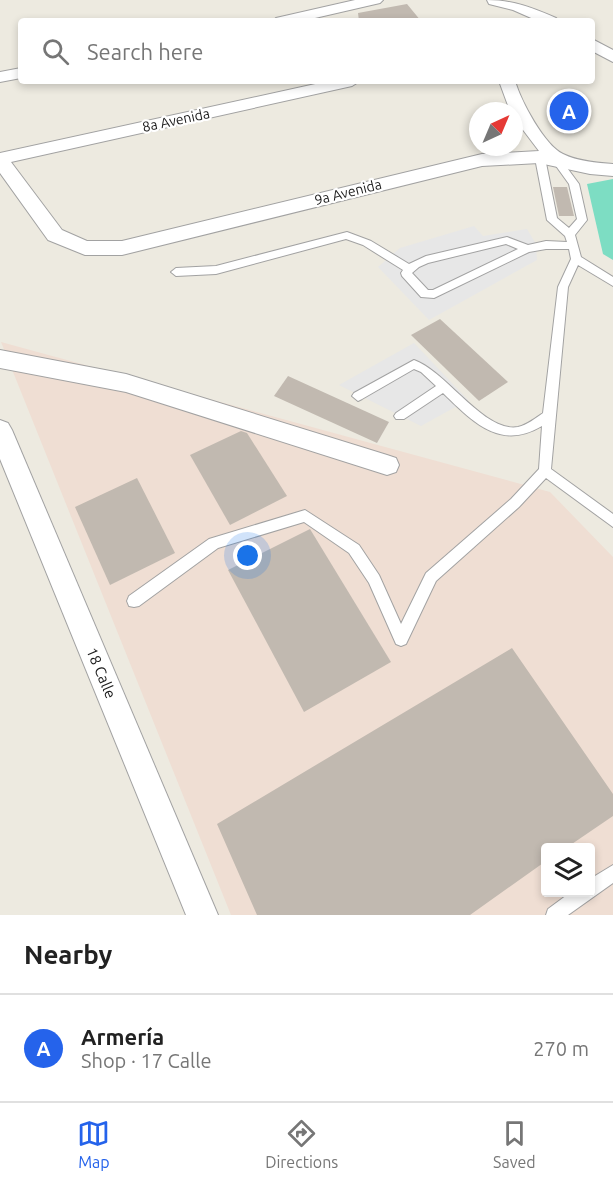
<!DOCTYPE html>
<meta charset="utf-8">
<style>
:root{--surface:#fff;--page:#f2f2f2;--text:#222;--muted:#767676;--line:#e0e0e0;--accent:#2563eb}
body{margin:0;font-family:Ubuntu,sans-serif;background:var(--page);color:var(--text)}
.controls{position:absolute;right:18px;bottom:18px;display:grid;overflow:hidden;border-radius:6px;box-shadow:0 3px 9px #0003}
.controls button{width:54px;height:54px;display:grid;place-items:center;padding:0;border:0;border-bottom:2px solid var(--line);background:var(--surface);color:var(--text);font:30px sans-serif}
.compass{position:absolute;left:469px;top:102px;width:54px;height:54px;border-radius:50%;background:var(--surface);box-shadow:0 3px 9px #0003;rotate:44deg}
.you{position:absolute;left:248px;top:556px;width:21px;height:21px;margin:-15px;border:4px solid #fff;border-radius:50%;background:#1a73e8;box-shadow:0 0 0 9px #1a73e833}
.badge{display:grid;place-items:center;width:39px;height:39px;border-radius:50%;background:var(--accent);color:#fff;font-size:20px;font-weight:700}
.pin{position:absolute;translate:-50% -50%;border:3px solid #fff;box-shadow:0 2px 6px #0006}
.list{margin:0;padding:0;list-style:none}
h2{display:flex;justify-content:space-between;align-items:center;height:78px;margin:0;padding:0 24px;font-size:26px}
h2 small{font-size:20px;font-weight:400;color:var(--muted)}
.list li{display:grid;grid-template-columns:39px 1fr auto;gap:18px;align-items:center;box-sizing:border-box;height:108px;padding:0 24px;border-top:2px solid var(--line)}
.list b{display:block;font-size:22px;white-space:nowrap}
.list p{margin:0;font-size:20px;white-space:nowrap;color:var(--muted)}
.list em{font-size:20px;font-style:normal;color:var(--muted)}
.icon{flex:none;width:33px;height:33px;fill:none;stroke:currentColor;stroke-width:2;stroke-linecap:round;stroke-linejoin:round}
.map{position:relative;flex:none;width:613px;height:915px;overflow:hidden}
.search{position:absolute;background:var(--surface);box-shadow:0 3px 9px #0003;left:18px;right:18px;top:18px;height:66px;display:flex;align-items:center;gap:15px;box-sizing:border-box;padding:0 21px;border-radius:6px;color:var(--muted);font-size:22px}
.sheet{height:186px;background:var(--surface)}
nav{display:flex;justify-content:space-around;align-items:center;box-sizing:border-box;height:84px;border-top:2px solid var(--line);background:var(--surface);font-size:16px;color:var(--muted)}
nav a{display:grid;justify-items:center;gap:3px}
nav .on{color:var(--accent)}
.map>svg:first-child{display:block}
</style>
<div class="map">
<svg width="613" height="915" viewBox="0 0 613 915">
<rect width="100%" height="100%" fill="#edeae0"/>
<path fill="#efded3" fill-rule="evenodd" d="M1 342 550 492 613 557V915H231ZM546 848H590V892H546Z"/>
<polygon fill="#7dddc3" points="613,179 613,260 603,254 587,184"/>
<g fill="#e7e7e7">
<polygon points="474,226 483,236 527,229 536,244 537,260 429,320 378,267 400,248"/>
<polygon points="414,343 468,400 421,426 339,385"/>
</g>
<g fill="#c1b9b0">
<polygon points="407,4 421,21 359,21 358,13"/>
<polygon points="553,187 567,187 574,216 559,216"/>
<polygon points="440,319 508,382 479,401 411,335"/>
<polygon points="288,376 389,422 377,443 274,396"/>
<polygon points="241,431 247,433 287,496 230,525 190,455"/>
<polygon points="137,478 175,553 110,585 75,507"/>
<polygon points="310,529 391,662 304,712 228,570"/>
<polygon points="512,648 613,794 613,816 566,848 546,848 546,861 470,915 257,915 217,824"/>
</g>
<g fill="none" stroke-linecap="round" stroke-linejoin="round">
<defs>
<g id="lane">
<path d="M540 155 545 158 557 218 569 228 577 219 569 184 551 159 556 156 559 157 579 184 587 220 575 235 581 257 613 277V286L578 265 568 287 551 469 613 514V527L546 478 519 507 436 581 406 644 401 646 396 644 369 583 349 553 304 522 218 548 139 606 134 607 129 606 127 601 129 596 209 539 305 510 359 545 379 575 401 624 426 573 511 499 539 469 542 426C500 451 473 422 443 393L404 419H396L394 416 396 413 436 386 421 372 414 369 362 399 358 401 352 396 354 393 414 360C446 371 484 433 518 427 527 425 536 418 543 413L558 287 571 259 569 249H546L529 252 434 298 421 297 402 276 401 273 403 270 363 245 346 239 216 274 176 276 171 272 176 268 216 266 347 232 371 241 409 264 426 256 507 237 528 245 546 241 567 242 565 236 547 220 535 158ZM506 244 518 249 433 290H428L412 273 419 267 428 263Z"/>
<polygon points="613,865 613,883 568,915 546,915 548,909 571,892 590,892 590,879"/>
</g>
<g id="street">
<polygon points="355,0 383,0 380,3 302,21 273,21 276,18"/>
<path d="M487 0C513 0 533 8 556 18L559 21H538L513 10 489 4Z"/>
<polygon points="592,39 613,50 613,62 592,51"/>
<polygon points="21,68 21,78 0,82 0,72"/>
<path d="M329 81H360L352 86 11 162 62 230 87 241H122L482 154 539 151 514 118V111H510L499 81H515C521 101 544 145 563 154 577 161 597 163 613 164V176L590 174 539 163 482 166 122 255H85L48 240 0 173V153Z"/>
<polygon points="0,350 126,374 387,455 396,458 399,465 396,472 387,475 126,392 0,368"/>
<polygon points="0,420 8,423 12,430 218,915 186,915 0,459"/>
</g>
</defs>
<use href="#lane" stroke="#a2a2a2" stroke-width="2"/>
<use href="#street" stroke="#a2a2a2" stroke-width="2"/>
<use href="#lane" fill="#fff" fill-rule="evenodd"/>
<use href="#street" fill="#fff" fill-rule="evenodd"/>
</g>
<g text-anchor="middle" stroke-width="4.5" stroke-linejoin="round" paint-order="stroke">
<g font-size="14" fill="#1b1b1b" stroke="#fff">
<text transform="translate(176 120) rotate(-12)" y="5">8a Avenida</text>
<text transform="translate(348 192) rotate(-14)" y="5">9a Avenida</text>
</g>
<g font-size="15" fill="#1b1b1b" stroke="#fff">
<text transform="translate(101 673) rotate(67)" y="5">18 Calle</text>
</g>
</g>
</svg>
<div class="controls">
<button><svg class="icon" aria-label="layers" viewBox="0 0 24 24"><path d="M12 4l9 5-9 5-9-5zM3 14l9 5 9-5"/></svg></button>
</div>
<svg class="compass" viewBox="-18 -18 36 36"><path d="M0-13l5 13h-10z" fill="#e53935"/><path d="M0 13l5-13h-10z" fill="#767676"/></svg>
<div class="you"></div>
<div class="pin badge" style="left:569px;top:111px">A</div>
<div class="search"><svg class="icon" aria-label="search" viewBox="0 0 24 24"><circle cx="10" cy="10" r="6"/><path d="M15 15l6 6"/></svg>Search here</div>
</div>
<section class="sheet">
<h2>Nearby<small></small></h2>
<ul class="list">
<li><span class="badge">A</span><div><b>Armería</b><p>Shop · 17 Calle</p></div><em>270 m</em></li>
</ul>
</section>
<nav>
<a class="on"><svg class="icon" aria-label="map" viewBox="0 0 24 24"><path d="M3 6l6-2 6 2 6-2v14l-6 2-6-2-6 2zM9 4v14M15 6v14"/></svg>Map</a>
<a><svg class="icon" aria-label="directions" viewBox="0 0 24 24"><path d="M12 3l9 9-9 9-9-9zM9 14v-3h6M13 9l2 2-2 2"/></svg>Directions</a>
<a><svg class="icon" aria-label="saved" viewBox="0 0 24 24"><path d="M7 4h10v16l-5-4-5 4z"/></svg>Saved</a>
</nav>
